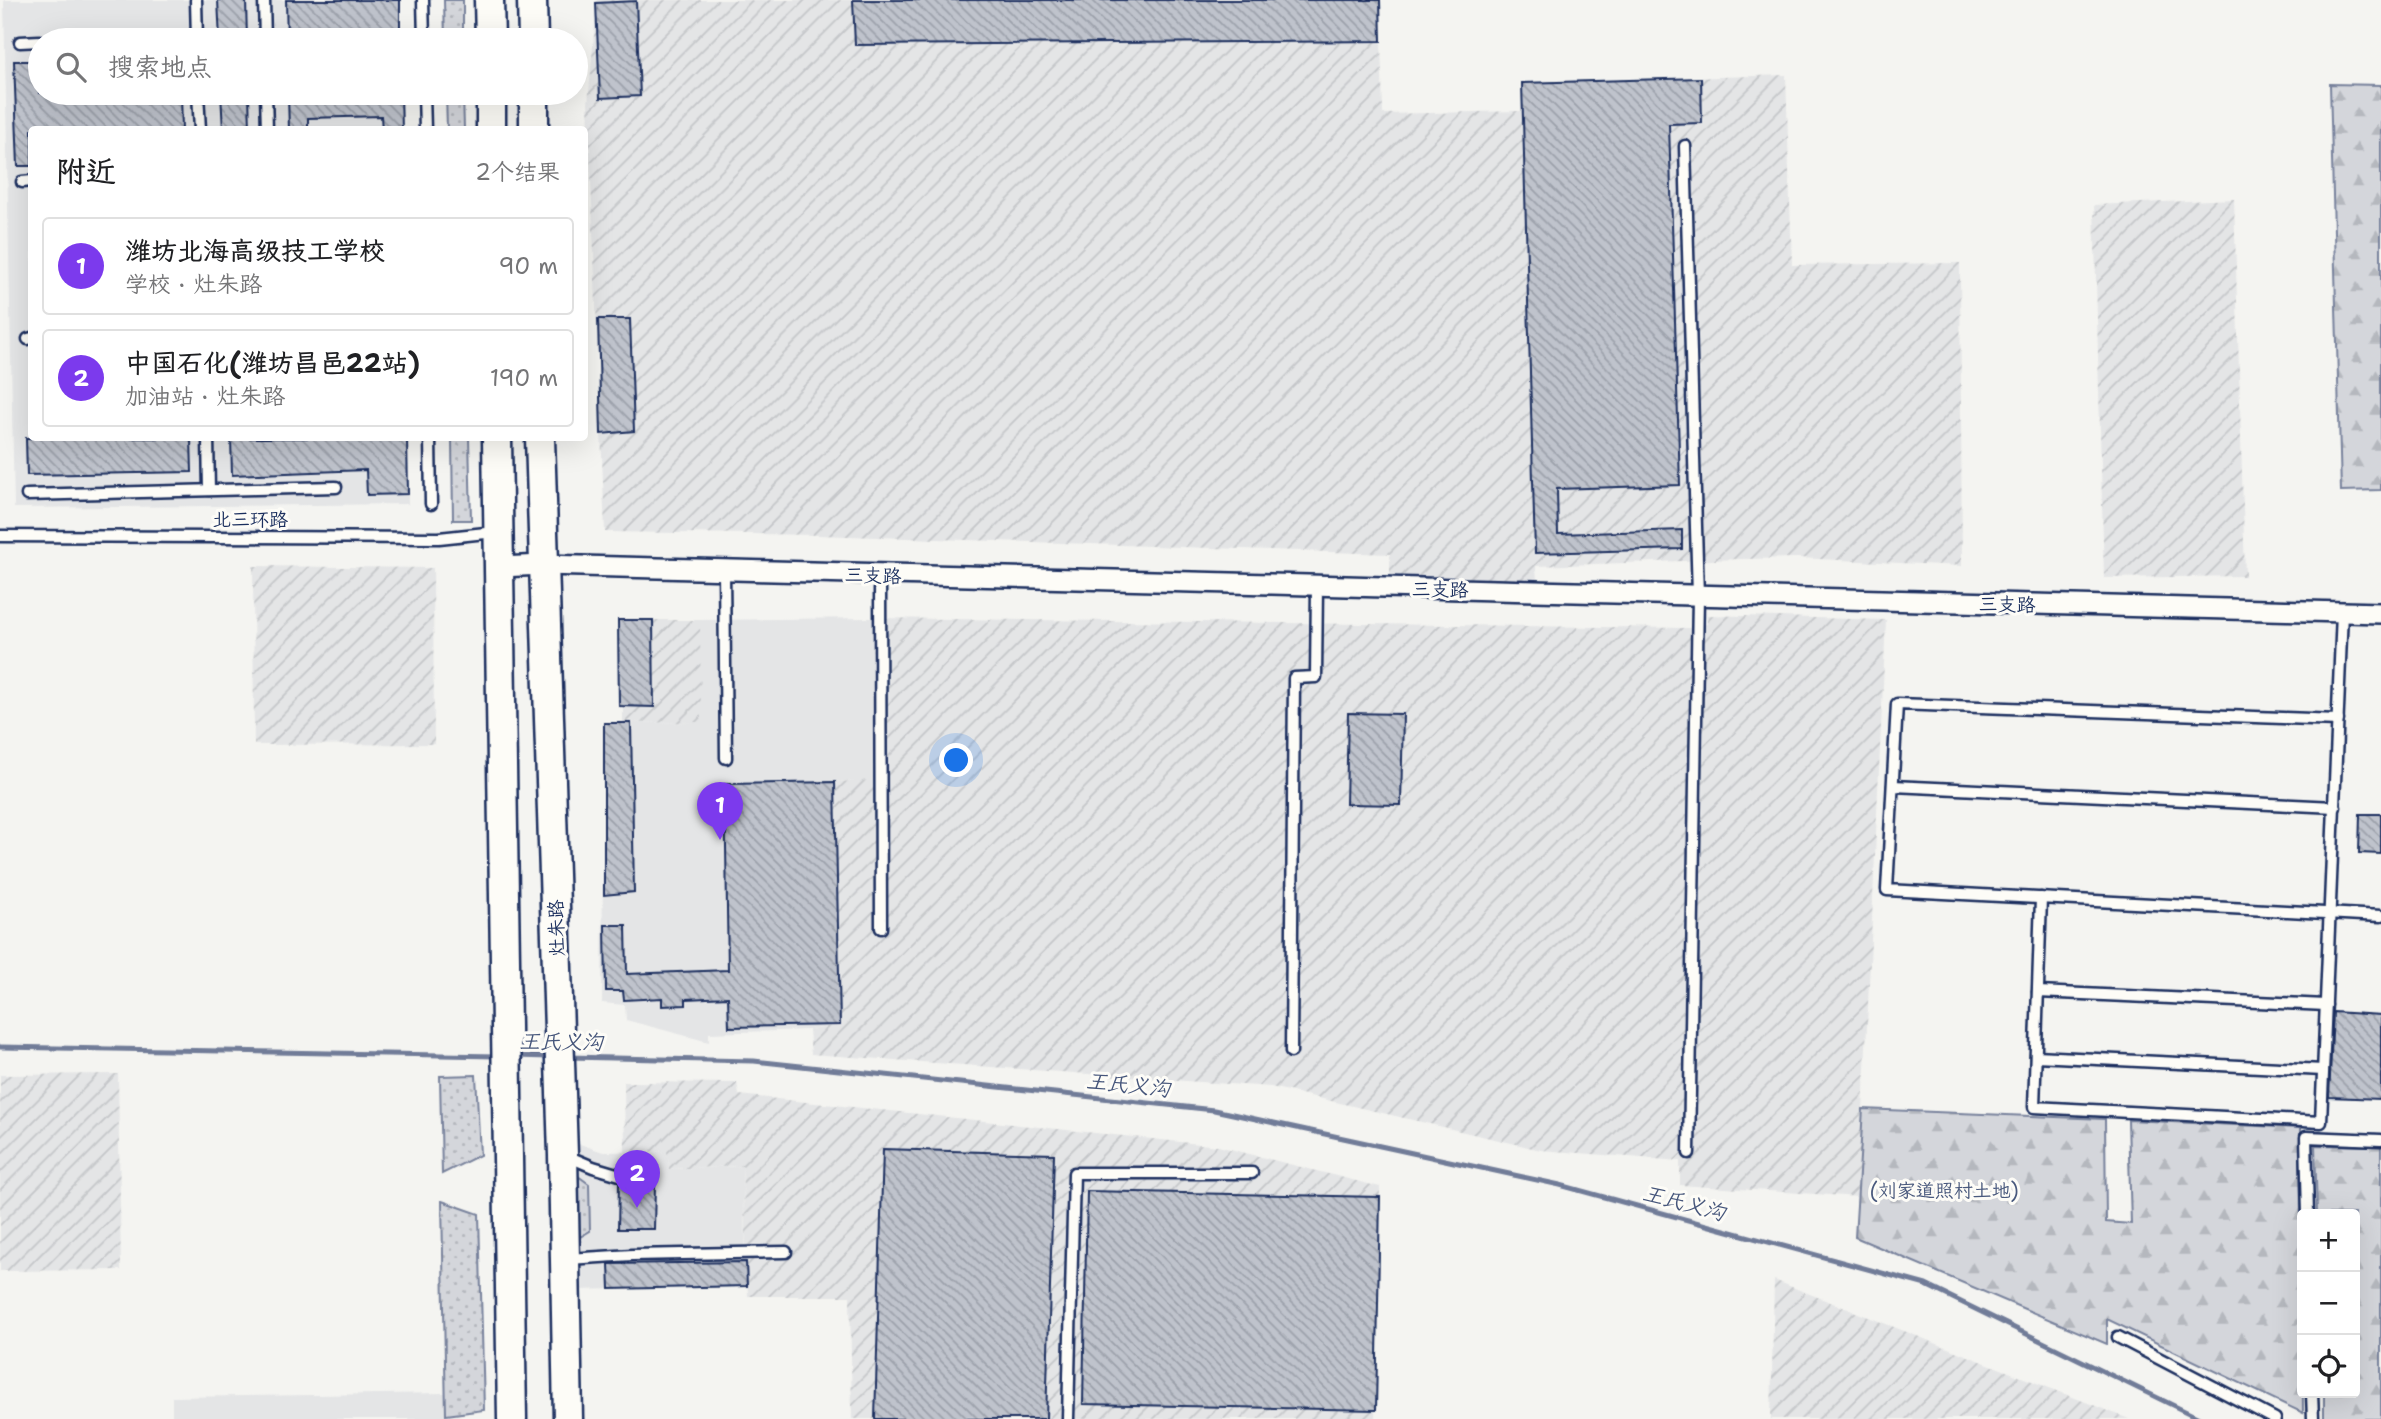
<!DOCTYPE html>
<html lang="zh">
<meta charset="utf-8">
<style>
:root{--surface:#fff;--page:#f6f6f6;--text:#202124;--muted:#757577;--line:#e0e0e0;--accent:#7c3aed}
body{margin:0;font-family:"Shantell Sans","LXGW WenKai TC",sans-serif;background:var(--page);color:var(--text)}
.controls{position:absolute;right:21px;bottom:21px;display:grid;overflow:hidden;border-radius:7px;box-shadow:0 7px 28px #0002}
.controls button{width:63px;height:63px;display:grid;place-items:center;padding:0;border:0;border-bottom:2px solid var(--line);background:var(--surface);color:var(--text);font:35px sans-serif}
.you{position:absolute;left:957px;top:761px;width:24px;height:24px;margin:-18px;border:5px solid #fff;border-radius:50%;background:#1a73e8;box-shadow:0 0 0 10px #1a73e833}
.badge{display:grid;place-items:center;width:46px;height:46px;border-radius:50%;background:var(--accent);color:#fff;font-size:23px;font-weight:700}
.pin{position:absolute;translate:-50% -58px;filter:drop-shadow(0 2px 4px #0008)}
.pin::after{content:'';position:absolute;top:37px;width:24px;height:21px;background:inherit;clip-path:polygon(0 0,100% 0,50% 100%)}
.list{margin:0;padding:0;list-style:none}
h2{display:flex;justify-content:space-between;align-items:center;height:91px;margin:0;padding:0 28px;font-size:30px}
h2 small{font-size:23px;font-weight:400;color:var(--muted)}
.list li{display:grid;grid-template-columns:46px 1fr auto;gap:21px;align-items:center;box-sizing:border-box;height:98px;margin:0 14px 14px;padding:0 14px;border:2px solid var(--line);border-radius:7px}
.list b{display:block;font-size:26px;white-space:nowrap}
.list p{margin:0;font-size:23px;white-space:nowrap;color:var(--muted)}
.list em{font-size:23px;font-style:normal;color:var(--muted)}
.icon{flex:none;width:38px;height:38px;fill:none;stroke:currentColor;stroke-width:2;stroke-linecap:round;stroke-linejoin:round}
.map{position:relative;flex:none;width:2381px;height:1419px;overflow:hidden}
.search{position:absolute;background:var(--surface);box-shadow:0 7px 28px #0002;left:28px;top:28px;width:560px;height:77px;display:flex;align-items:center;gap:18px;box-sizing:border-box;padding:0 24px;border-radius:38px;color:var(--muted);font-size:26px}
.panel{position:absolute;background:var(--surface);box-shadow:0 7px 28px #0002;left:28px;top:126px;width:560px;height:315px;border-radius:7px}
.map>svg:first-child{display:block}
</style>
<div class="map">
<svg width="2381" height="1419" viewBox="0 0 2381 1419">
<defs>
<pattern id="industrial-furrows" width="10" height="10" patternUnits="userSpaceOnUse" patternTransform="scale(1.75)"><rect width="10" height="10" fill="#e4e5e6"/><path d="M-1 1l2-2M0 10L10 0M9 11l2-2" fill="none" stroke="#c3c5c8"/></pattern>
<pattern id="green-dots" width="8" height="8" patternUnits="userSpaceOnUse" patternTransform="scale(1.75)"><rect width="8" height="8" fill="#d4d6db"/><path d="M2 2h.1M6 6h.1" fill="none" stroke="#b5b8be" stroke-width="1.8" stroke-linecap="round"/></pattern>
<pattern id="forest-firs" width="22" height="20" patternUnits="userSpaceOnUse" patternTransform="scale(1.75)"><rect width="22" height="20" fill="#d4d6db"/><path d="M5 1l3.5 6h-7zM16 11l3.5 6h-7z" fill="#b5b8be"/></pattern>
<pattern id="building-back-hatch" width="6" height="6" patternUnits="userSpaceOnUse" patternTransform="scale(1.75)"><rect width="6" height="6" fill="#bfc3cc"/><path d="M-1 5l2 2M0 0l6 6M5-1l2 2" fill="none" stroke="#9a9fa9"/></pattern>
</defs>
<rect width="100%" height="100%" fill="#f4f4f1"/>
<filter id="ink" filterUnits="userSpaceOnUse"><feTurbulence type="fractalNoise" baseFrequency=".0143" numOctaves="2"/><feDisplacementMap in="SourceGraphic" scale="14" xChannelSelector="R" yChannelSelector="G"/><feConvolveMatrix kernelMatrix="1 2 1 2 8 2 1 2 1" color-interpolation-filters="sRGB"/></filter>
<g filter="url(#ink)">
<g fill="#e4e5e6">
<polygon points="4,0 400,0 401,40 40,40 40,93 401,93 402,129 32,130 32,438 407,438 408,504 14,508"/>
<polygon points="872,618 874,781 835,782 840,1025 809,1030 709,1033 709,1042 626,1020 625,1005 602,1003 604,723 700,722 700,620"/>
<polygon points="574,1142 603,1152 668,1151 669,1169 742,1166 747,1286 576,1290"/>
<polygon points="446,1393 446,1419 172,1419 172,1397"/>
</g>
<g fill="url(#industrial-furrows)">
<polygon points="597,0 1380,0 1383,114 1522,111 1522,83 1786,75 1792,265 1960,263 1962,566 1798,558 1741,559 1536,566 1537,581 1390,581 1390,554 818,535 605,532 588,104"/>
<polygon points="2234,199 2245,576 2104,578 2094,205"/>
<polygon points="253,566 433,568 434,744 254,745"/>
<polygon points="1707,615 1886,620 1859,1197 1680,1185 1680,1161 1541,1150 1271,1087 811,1054 809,1030 840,1025 835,782 874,780 872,618 1688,628 1707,624"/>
<polygon points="653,620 700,620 701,722 623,723 623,706 654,706"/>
<polygon points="118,1074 121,1270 0,1271 0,1075"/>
<polygon points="624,1082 737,1083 739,1095 1218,1146 1380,1187 1375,1419 852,1419 850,1296 748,1296 742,1166 669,1169 667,1151 625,1152"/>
<polygon points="1774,1280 2129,1419 1771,1419"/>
</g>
<g fill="url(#green-dots)" stroke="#78829c" stroke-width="2">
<polygon points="444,0 463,0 463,40 445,40"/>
<polygon points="446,93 463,93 464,129 447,129"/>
<polygon points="452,438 469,438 471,520 453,520"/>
<polygon points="476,1075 480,1155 442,1174 440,1076"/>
<polygon points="574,1173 589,1184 590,1231 575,1240"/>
<polygon points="442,1201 479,1214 484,1410 446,1415"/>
</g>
<g fill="url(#forest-firs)" stroke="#78829c" stroke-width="2">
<polygon points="2330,84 2381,85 2381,490 2341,491"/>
<polygon points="1863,1109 2105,1119 2106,1222 2131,1224 2128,1120 2300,1128 2303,1413 2107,1319 2107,1344 1855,1237"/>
<polygon points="2315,1145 2381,1146 2381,1419 2324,1419 2324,1393 2355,1393 2355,1214 2317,1214"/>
</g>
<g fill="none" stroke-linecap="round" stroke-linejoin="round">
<g stroke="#717c98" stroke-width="5">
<polyline points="0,1047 497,1056"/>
<polyline points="514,1056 550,1057"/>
<polyline points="567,1057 754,1061 1214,1110 1560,1185 1926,1285 2201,1419"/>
</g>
</g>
<g fill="url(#building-back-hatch)" stroke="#1b2f5e" stroke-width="2">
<polygon points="218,0 246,0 247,40 220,40"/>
<polygon points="286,0 400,0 400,40 287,40"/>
<polygon points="853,0 1380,0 1381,41 855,45"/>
<polygon points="636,1 640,96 600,98 596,3"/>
<polygon points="14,61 40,61 40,93 181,93 182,130 32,130 32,166 18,166"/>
<polygon points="1701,78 1702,123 1669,124 1680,485 1557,489 1558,534 1682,530 1682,549 1535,553 1522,83"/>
<polygon points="221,93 249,93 250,130 223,130"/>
<polygon points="389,93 401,93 402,130 382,130 381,116 308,118 308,130 289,130 288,95"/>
<polygon points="598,319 630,319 634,431 601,434"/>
<polygon points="26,438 191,438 192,472 27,475"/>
<polygon points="231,438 407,438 408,494 367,495 366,470 232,475"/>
<polygon points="618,620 653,620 654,707 619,706"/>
<polygon points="1348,713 1403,714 1401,805 1346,804"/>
<polygon points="604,723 631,723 634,892 604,895"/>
<polygon points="835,782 840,1025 729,1027 728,997 686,999 686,1005 662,1006 662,998 624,1000 623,991 606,991 605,925 626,925 627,974 728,970 725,784"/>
<polygon points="2360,814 2381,814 2381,854 2359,853"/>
<polygon points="2333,1012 2381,1015 2381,1099 2329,1097"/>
<polygon points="883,1149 1054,1154 1046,1419 875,1419"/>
<polygon points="619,1183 631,1185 655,1184 654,1229 618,1229"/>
<polygon points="1087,1191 1380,1197 1376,1410 1083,1404"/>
<polygon points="746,1262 747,1286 610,1289 609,1264"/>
</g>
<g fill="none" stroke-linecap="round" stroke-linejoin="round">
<defs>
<g id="service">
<polyline points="196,0 197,40"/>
<polyline points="264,0 265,40"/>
<polyline points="423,0 424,40"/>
<polyline points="85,40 197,38"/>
<polyline points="20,42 40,41"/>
<polyline points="198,93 200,130"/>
<polyline points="266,93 267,130"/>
<polyline points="424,93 425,130"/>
<polyline points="1685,146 1698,596 1689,1153"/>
<polyline points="22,182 32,181"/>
<polyline points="28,339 32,338"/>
<polyline points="208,438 209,490"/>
<polyline points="430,438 431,504"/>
<polyline points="27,495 336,487"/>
<polyline points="0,536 439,538 495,532"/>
<polyline points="724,571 726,758"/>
<polyline points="880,575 881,928"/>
<polyline points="2338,720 1897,704 1887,890 2381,916"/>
<polyline points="1893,786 2335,807"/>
<polyline points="2041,898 2034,1107 2321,1122 2342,612"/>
<polyline points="2038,992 2326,1005"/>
<polyline points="1291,1052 1294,678 1316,677 1317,586"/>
<polyline points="2036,1056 2323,1070"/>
<polyline points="567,1156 593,1167 630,1178"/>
<polyline points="2308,1214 2306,1137 2381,1140"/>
<polyline points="568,1259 632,1255 786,1252"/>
<polyline points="2118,1337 2275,1419"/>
<polyline points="2312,1393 2313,1419"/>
<polyline points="1068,1419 1074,1173 1252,1173"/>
</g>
<polyline id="minor" points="500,567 543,565 2381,613"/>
<g id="secondary">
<polyline points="489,0 490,40"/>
<polyline points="532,0 533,40"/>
<polyline points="491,93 491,130"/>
<polyline points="534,93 534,130"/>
<polyline points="497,438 512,1419"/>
<polyline points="540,438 563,1155 568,1419"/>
</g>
</defs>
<use href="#service" stroke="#1b2f5e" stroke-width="15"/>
<use href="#minor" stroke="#1b2f5e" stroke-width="24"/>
<use href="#secondary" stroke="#1b2f5e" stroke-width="33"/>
<use href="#service" stroke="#fdfcf7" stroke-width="10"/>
<use href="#minor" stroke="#fdfcf7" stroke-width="19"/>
<use href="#secondary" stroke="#fdfcf7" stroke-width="28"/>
</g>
</g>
<g text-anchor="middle" stroke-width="6" stroke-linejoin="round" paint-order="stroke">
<g font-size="19" fill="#1b2f5e" stroke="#fdfcf7">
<text x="250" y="526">北三环路</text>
<text transform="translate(873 575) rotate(2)" y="7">三支路</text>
<text transform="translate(1440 589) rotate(1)" y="7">三支路</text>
<text transform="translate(2007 604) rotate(1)" y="7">三支路</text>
<text transform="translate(556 928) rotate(-92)" y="7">灶朱路</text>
</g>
<g font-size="19" fill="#49597d" stroke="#fdfcf7">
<text x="1944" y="1197">(刘家道照村土地)</text>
</g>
<g font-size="21" font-style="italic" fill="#46567b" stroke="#fdfcf7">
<text transform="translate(561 1042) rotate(1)" y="7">王氏义沟</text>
<text transform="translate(1128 1085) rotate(6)" y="7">王氏义沟</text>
<text transform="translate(1684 1203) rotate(15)" y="7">王氏义沟</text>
</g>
</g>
</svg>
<div class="controls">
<button>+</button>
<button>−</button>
<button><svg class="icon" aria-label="locate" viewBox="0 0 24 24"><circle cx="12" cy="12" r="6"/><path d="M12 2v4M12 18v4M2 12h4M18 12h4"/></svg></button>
</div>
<div class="you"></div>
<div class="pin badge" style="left:720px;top:840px">1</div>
<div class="pin badge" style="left:637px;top:1208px">2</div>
<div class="search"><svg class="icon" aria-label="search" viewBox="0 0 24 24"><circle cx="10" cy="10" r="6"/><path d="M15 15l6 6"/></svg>搜索地点</div>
<section class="panel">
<h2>附近<small>2个结果</small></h2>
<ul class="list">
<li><span class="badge">1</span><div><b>潍坊北海高级技工学校</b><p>学校 · 灶朱路</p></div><em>90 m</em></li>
<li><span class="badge">2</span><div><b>中国石化(潍坊昌邑22站)</b><p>加油站 · 灶朱路</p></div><em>190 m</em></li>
</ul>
</section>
</div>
